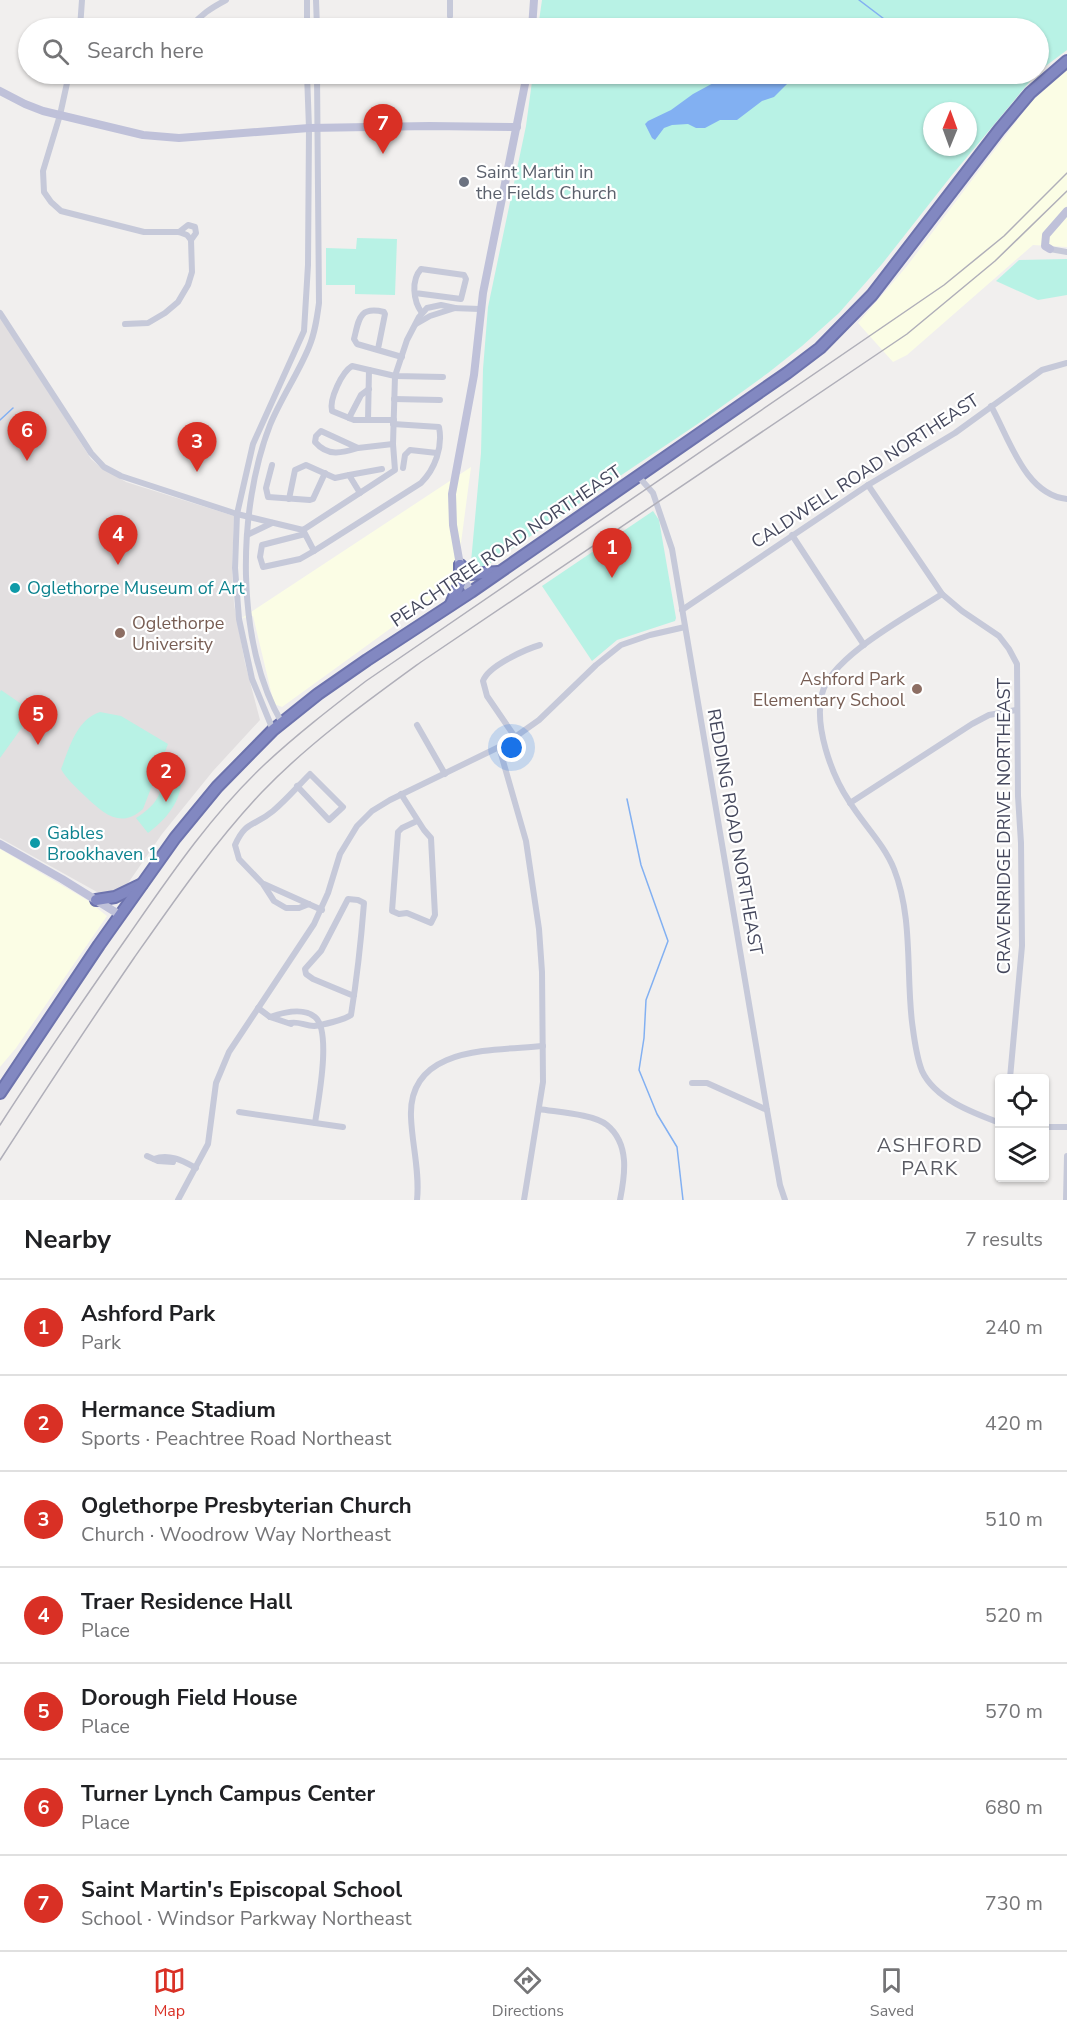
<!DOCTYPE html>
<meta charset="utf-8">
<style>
:root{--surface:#fff;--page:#f2f2f2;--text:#202124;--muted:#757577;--line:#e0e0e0;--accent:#d93025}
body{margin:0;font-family:"Nunito Sans",sans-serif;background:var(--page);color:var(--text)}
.controls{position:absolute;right:18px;bottom:18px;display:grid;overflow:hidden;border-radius:6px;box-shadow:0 2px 4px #0004}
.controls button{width:54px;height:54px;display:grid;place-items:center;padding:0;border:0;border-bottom:2px solid var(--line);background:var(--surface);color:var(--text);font:30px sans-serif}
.compass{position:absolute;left:923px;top:102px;width:54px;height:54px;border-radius:50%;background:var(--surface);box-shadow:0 2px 4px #0004;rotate:1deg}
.you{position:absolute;left:512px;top:748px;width:21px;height:21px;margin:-15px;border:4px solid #fff;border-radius:50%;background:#1a73e8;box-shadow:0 0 0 9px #1a73e833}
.badge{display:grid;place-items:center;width:39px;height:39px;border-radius:50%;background:var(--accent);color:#fff;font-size:20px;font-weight:700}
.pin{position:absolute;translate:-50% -50px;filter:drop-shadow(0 2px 3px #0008)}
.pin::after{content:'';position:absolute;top:32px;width:21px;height:18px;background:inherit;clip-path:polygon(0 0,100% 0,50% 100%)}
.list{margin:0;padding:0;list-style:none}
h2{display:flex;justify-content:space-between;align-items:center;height:78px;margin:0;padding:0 24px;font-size:26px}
h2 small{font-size:20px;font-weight:400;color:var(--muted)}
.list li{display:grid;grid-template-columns:39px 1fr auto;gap:18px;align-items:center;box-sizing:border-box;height:96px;padding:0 24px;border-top:2px solid var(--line)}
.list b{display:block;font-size:22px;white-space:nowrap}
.list p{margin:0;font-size:20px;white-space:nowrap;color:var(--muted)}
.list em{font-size:20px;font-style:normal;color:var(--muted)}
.icon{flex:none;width:33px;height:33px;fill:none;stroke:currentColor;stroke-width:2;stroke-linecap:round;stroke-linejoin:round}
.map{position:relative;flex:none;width:1067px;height:1200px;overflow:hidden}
.search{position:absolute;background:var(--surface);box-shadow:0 2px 4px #0004;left:18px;right:18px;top:18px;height:66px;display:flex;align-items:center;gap:15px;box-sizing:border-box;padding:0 21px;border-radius:33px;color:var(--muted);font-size:22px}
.sheet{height:750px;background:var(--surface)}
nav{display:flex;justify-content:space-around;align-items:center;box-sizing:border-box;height:84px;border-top:2px solid var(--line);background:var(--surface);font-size:16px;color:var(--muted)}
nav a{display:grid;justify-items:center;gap:3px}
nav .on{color:var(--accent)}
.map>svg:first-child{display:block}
</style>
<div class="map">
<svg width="1067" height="1200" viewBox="0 0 1067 1200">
<rect width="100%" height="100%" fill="#f1efee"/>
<g fill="#fbfde5">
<polygon points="1067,70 1067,247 1033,245 907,355 893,362 858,323 907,266 1031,102"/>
<polygon points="471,467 456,581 282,707 274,704 253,616 242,618"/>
<polygon points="0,849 87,900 107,916 16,1048 0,1067"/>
</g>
<polygon fill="#e2dfe0" points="0,316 91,459 99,466 126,482 234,516 232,568 234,604 245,663 260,720 213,771 162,834 115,902 0,838"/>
<g fill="#b8f2e5" fill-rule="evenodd">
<polygon points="542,0 1067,0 1067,50 1039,71 1038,28 538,28"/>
<path d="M533 74H1036L952 175 882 264 839 313 802 346 768 373 699 423 474 574 470 573 481 453 483 369 488 307 526 126ZM932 111H968V147H932Z"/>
<polygon points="357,238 397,239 395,295 355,294 355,285 326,285 326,248 356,249"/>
<polygon points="1067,259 1067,295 1038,300 996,281 1019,260"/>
<polygon points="653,511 659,520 676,618 675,621 617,640 592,661 542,586"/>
<polygon points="1,690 33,712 0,758 0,692"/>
<path d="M100 712 121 716 168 744 143 809C121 829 104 814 86 797 77 788 67 780 61 769 70 747 76 720 100 712Z"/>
<path d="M163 776H182C182 800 167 819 148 833L136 818C153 807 162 797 163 776Z"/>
</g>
<polygon fill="#82b0f2" points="721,74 792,74 790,81 774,97 762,101 737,120 720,120 705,128 696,128 688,124 672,125 664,128 655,140 652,138 645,124 648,121 671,110 693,94 717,81"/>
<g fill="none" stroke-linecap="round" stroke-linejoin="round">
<g stroke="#82b0f2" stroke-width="1.5">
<polyline points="859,0 896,28"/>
<polyline points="949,74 954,78"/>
<polyline points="0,420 13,408"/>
<polyline points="627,799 641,865 668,941 646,1000 644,1038 639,1070 657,1114 677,1147 683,1200"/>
</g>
<defs>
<g id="highway">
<polyline points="460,565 470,574 498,572"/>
<polyline points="451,604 460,583 460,565"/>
<polyline points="96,900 115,897 142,884"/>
<polyline points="0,1093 99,945 175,838 217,787 273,730 318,694 367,660 471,592 787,373 820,348 872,295 999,130 1030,93 1067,61"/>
</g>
</defs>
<use href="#highway" stroke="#6d73ad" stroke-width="14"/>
<g stroke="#c6c9d9" stroke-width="6">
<polyline points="307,0 307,28"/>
<polyline points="316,0 317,28"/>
<polyline points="450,16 450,0"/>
<polyline points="80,28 82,0"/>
<path d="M190 28C200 15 211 8 226 0"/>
<polyline points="69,74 60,115 43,171 44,192 51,202 61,211 144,232 179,232 187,235 191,240 192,272 188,285 178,302 165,313 148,323 125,324"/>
<polyline points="179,232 188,225 195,227 196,233 191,240"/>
<polyline points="1050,249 1067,252"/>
<path d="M415 293 461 299 466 279 464 275 421 269C411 280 413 301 422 313"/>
<polyline points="452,308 480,309"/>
<polyline points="0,313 91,453 104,467 121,476 237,514 303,530 395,470 393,444 395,376 407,340 419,317 427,308 441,305 455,308"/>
<polyline points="416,324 430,316 455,308"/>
<path d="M378 349 385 314 384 312C359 306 359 319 354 339L357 344 402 357"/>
<polyline points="394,399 440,400"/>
<path d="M991 406C1009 438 1025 495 1067 499"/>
<polyline points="349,418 361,395 369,389"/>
<polyline points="368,420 369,370"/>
<path d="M394 420H354L332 411C329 399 342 372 352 366L395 376 443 377"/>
<path d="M358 448C342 453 328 457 315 442L316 436 321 431 358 448 393 444"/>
<polyline points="272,465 266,488 268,497 310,500 313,499 325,473"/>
<polyline points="403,468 405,455 410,450 437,453"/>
<polyline points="638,476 653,493 672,549 767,1110 780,1185 785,1200"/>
<polyline points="868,485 942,594 962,611 999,636 1009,649 1017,664 1018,796 1021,843 1022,946 1010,1078"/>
<polyline points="360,493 349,475 382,469"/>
<polyline points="289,499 295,470 306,465 335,478 349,475"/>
<polyline points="303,530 314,551 300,559 263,567 260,557 262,545 305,534"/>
<polyline points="247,535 272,523"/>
<polyline points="792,535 864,645"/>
<path d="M314 551 421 483C435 469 443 447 439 427L393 424"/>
<path d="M942 594C910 615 830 657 822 694 814 726 831 774 849 801 863 824 884 844 894 869 913 917 906 972 912 1022 914 1037 916 1056 922 1071 935 1099 973 1113 1000 1123"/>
<polyline points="682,610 868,485 955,433 1042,370 1067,363"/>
<path d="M282 723C235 643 237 510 270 425 281 398 298 374 309 347 315 333 317 318 319 303L317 74"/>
<polyline points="417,725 445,774"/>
<polyline points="273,730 252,679 239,619 235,568 237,514 253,444 304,331 308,265 309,128 307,74"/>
<path d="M515 737 487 696 483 681C488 666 526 649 540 645"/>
<polyline points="499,747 526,841 539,929 542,972 543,1082 524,1200"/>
<path d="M297 786 329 820 343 807 310 774C298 786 286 800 273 811 254 827 246 820 235 845L239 859 263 884 274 901 286 908H299L309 904"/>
<polyline points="401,794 424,830 431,838 435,915 431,923 407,913 399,914 392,911 398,832 402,828 417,821"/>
<polyline points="850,803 972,724 989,715 1016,710"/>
<polyline points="264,884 322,910"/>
<polyline points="258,1008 270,1017 291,1024"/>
<path d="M270 1017C284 1012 303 1007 315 1017 332 1031 318 1102 315 1123"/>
<path d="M290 1023C299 1021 305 1026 314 1026 322 1025 344 1020 351 1015 357 978 361 941 364 903L358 900 348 899 321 951 305 969 306 974 313 979 354 996"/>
<polyline points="692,1083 707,1083 767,1110"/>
<path d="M539 1109C556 1112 594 1114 607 1125 630 1144 625 1175 620 1200"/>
<polyline points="239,1112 343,1127"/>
<polyline points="1044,1127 1067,1127"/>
<polyline points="147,1156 158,1161 173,1162"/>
<path d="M154 1159C169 1153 183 1161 196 1168"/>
<polyline points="178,1200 208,1144 216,1083 229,1052 314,924 328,893 340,854 357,826 372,811 390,800 499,747 515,737 539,720 596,665 621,645 650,635 685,627"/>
<path d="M417 1200C420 1172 412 1145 411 1117 408 1045 493 1051 543 1046"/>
<polyline points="1066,1200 1067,1156"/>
</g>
<g stroke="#bfc1d9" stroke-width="8">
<polyline points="532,28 534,0"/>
<polyline points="0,91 25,104 43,111 143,135 179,138 309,128 429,126 517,127"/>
<polyline points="1050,249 1045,246 1046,235 1067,211"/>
<polyline points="471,592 464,581 460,565 453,525 452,494 474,375 483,293 527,74"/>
<polyline points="0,844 62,879 120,915"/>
</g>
<use href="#highway" stroke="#8288c1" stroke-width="10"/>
<g stroke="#b0afb9" stroke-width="1.5">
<path d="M0 1125C41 1061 84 999 128 936 169 877 211 815 264 765 296 735 331 708 366 681L944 285 1004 236 1067 173"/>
<path d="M0 1160C44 1092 88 1025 134 958 174 901 214 843 262 792 309 743 366 702 421 662L907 334 995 261 1067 191"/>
</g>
</g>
<circle fill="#6b7280" stroke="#fff" stroke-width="2" cx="464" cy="182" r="6"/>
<g fill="#0f9aa8" stroke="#fff" stroke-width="2">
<circle cx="15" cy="588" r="6"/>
<circle cx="35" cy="843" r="6"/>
</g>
<g fill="#8d6e63" stroke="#fff" stroke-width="2">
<circle cx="120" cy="633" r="6"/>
<circle cx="917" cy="689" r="6"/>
</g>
<g text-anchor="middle" stroke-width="4.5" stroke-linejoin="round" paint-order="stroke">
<g font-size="18" fill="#5b616d" stroke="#fff" text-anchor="start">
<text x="476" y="178">Saint Martin in<tspan x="476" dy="21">the Fields Church</tspan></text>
</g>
<g font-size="18" fill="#45485d" stroke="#fff">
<text transform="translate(865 471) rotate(-33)" y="6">CALDWELL ROAD NORTHEAST</text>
<text transform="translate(506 546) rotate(-34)" y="6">PEACHTREE ROAD NORTHEAST</text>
<text transform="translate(1004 826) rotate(-90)" y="6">CRAVENRIDGE DRIVE NORTHEAST</text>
<text transform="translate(735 832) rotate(80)" y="6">REDDING ROAD NORTHEAST</text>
</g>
<g font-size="18" fill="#0d838f" stroke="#fff" text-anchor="start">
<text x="27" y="594">Oglethorpe Museum of Art</text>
<text x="47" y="839">Gables<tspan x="47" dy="21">Brookhaven 1</tspan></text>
</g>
<g font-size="18" fill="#785e54" stroke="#fff" text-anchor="start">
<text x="132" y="629">Oglethorpe<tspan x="132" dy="21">University</tspan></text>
<text x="905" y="685" text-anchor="end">Ashford Park<tspan x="905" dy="21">Elementary School</tspan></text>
</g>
<g font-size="20" letter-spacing="1.5" fill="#5a5b63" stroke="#fff">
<text x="930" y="1152">ASHFORD<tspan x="930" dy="23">PARK</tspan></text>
</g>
</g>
</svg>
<div class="controls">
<button><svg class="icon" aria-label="locate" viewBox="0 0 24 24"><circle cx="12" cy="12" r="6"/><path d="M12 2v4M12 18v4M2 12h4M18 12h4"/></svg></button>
<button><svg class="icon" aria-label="layers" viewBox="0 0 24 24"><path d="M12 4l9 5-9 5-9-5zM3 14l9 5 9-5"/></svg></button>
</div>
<svg class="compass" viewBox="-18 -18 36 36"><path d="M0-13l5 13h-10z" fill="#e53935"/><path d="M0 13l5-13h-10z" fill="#757577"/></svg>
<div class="you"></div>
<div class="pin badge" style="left:612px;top:578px">1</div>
<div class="pin badge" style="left:166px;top:802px">2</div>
<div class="pin badge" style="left:197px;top:472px">3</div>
<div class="pin badge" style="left:118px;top:565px">4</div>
<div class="pin badge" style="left:38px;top:745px">5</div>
<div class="pin badge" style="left:27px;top:461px">6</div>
<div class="pin badge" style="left:383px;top:154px">7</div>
<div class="search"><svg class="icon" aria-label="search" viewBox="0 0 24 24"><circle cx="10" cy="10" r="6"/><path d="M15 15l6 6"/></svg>Search here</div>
</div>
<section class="sheet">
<h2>Nearby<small>7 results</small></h2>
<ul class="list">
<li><span class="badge">1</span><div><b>Ashford Park</b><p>Park</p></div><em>240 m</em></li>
<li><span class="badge">2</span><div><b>Hermance Stadium</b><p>Sports · Peachtree Road Northeast</p></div><em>420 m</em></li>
<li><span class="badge">3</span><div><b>Oglethorpe Presbyterian Church</b><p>Church · Woodrow Way Northeast</p></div><em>510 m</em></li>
<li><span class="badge">4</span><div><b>Traer Residence Hall</b><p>Place</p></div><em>520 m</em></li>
<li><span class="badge">5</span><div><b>Dorough Field House</b><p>Place</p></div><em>570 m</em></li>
<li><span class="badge">6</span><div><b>Turner Lynch Campus Center</b><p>Place</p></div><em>680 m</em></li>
<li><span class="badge">7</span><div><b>Saint Martin's Episcopal School</b><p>School · Windsor Parkway Northeast</p></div><em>730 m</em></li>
</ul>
</section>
<nav>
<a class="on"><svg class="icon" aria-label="map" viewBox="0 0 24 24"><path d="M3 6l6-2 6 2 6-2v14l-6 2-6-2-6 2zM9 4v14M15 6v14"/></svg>Map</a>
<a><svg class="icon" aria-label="directions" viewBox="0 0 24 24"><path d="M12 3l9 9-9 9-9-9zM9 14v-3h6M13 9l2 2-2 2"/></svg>Directions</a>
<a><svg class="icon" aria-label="saved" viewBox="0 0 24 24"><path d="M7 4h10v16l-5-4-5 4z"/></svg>Saved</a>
</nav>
